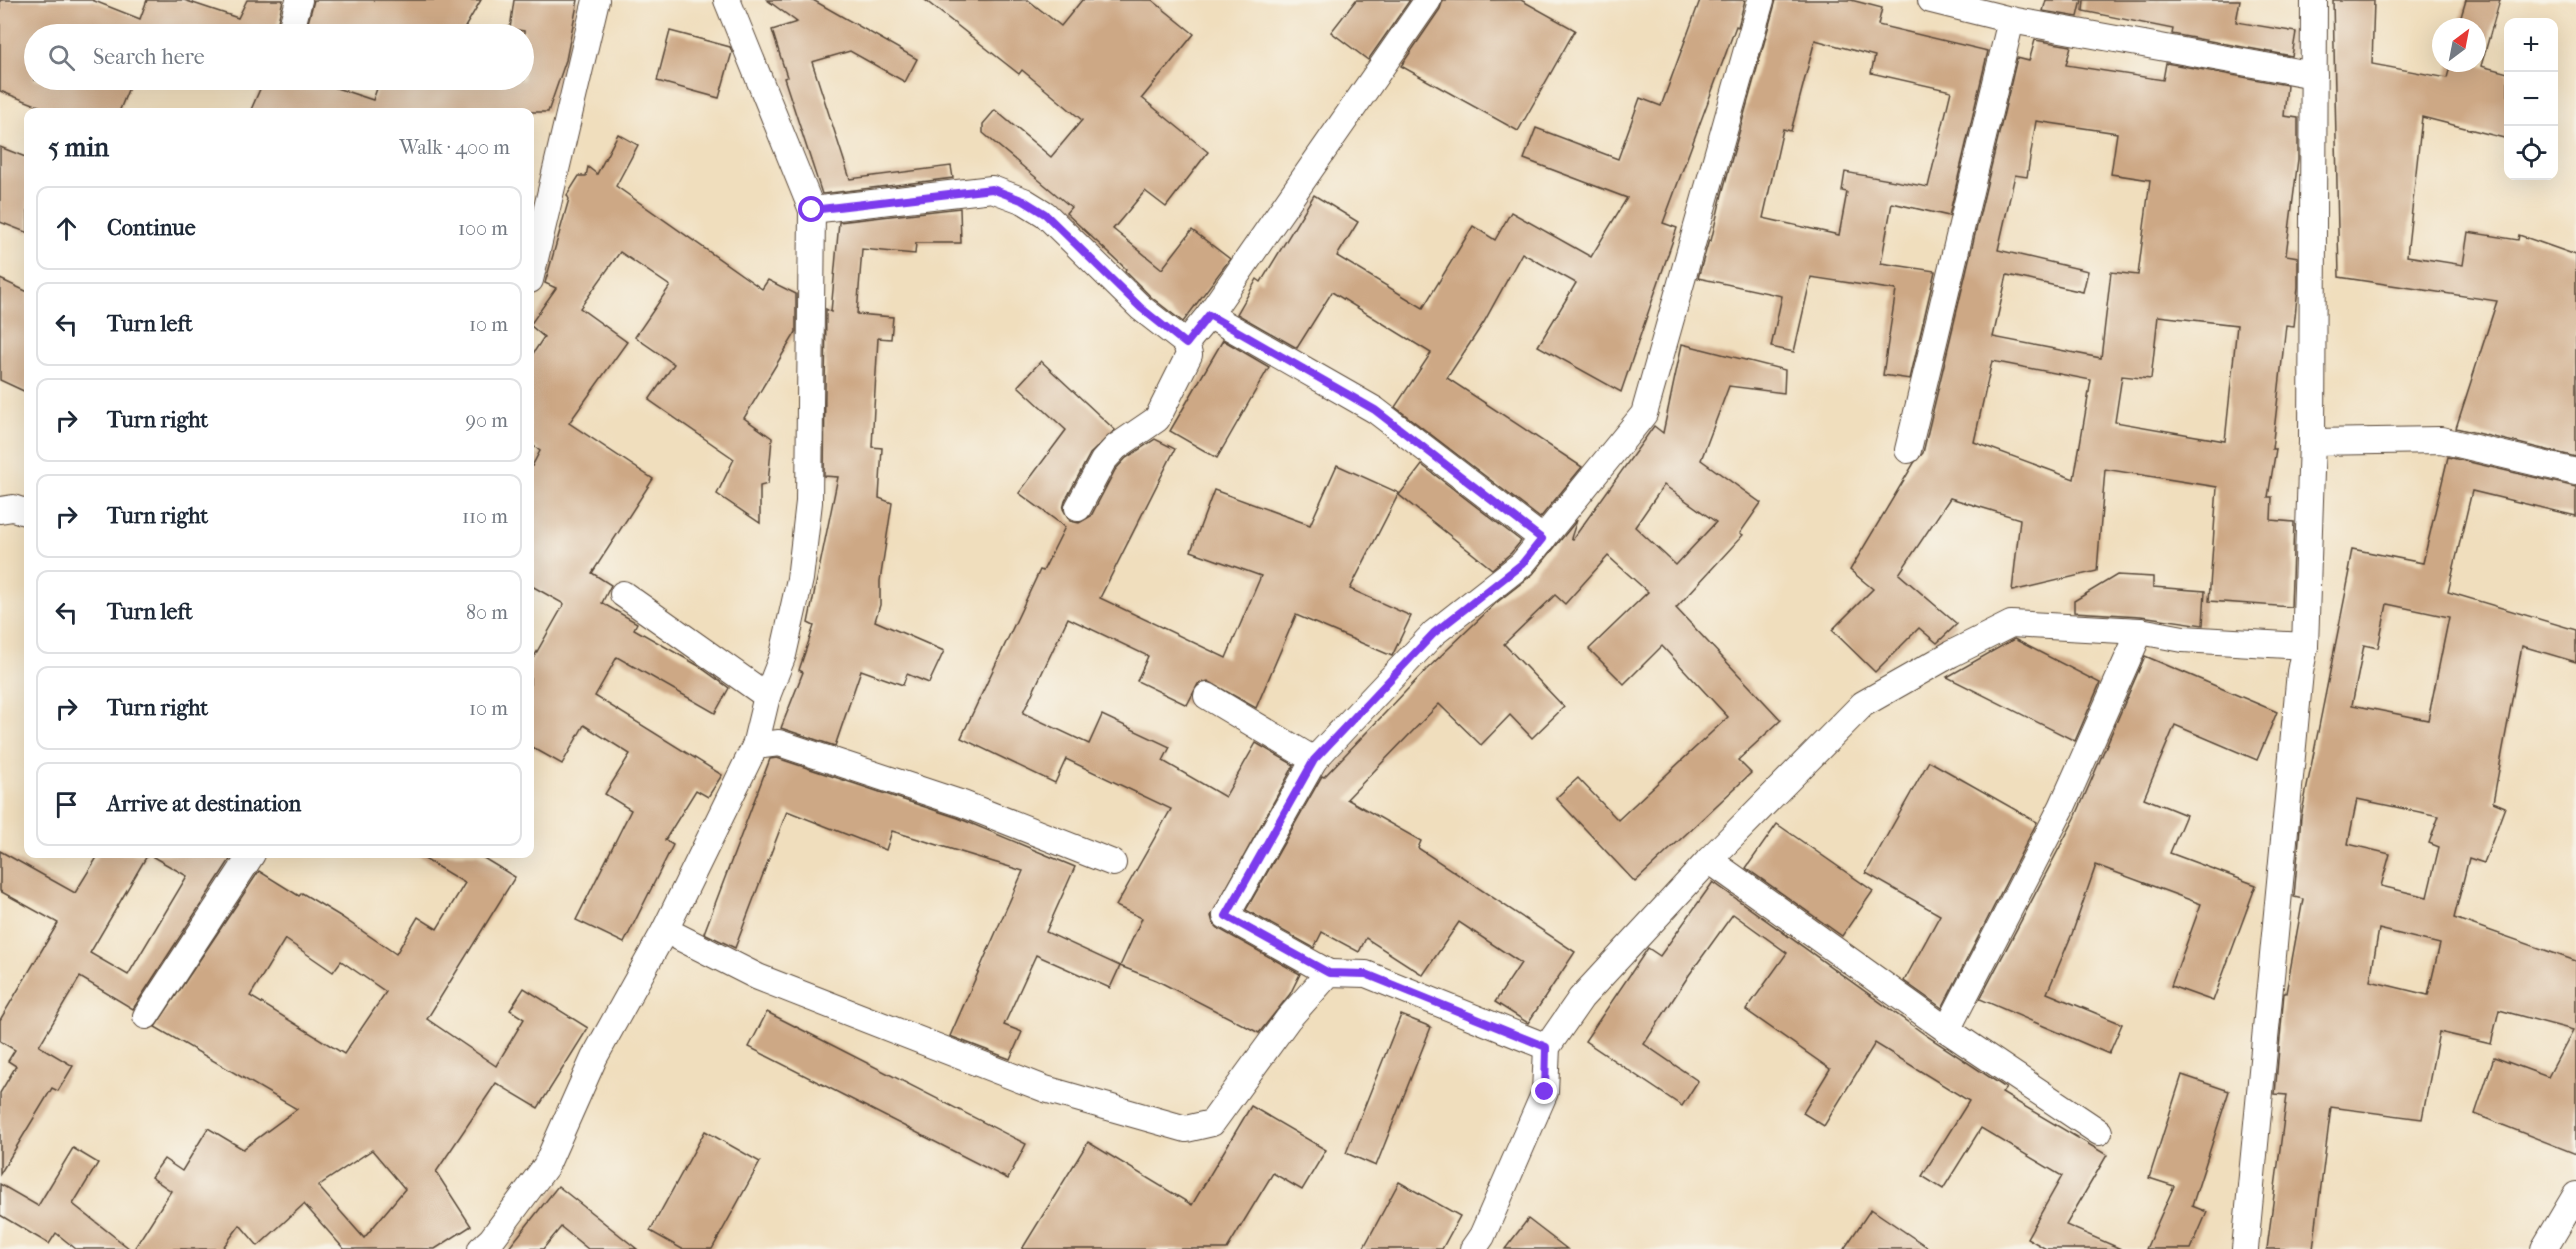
<!DOCTYPE html>
<meta charset="utf-8">
<style>
:root{--surface:#fff;--page:#f2f2f3;--text:#1f2937;--muted:#747a83;--line:#e0e1e3}
body{margin:0;font-family:"IM FELL French Canon",serif;background:var(--page);color:var(--text)}
.controls{position:absolute;right:18px;top:18px;display:grid;overflow:hidden;border-radius:12px;box-shadow:0 6px 24px #0002}
.controls button{width:54px;height:54px;display:grid;place-items:center;padding:0;border:0;border-bottom:2px solid var(--line);background:var(--surface);color:var(--text);font:30px sans-serif}
.compass{position:absolute;left:2432px;top:18px;width:54px;height:54px;border-radius:50%;background:var(--surface);box-shadow:0 6px 24px #0002;rotate:32deg}
.stop{position:absolute;width:18px;height:18px;margin:-14px;border:4px solid #7c3aed;border-radius:50%;background:#fff}
.stop.end{background:#7c3aed;border-color:#fff;box-shadow:0 2px 6px #0008}
.list{margin:0;padding:0;list-style:none}
h2{display:flex;justify-content:space-between;align-items:center;height:78px;margin:0;padding:0 24px;font-size:26px}
h2 small{font-size:20px;font-weight:400;color:var(--muted)}
.list li{display:grid;grid-template-columns:39px 1fr auto;gap:18px;align-items:center;box-sizing:border-box;height:84px;margin:0 12px 12px;padding:0 12px;border:2px solid var(--line);border-radius:12px}
.list b{display:block;font-size:22px;white-space:nowrap}
.list em{font-size:20px;font-style:normal;color:var(--muted)}
.icon{flex:none;width:33px;height:33px;fill:none;stroke:currentColor;stroke-width:2;stroke-linecap:round;stroke-linejoin:round}
.map{position:relative;flex:none;width:2576px;height:1249px;overflow:hidden}
.search{position:absolute;background:var(--surface);box-shadow:0 6px 24px #0002;left:24px;top:24px;width:510px;height:66px;display:flex;align-items:center;gap:15px;box-sizing:border-box;padding:0 21px;border-radius:33px;color:var(--muted);font-size:22px}
.panel{position:absolute;background:var(--surface);box-shadow:0 6px 24px #0002;left:24px;top:108px;width:510px;height:750px;border-radius:12px}
.map>svg:first-child{display:block}
</style>
<div class="map">
<svg width="2576" height="1249" viewBox="0 0 2576 1249">
<rect width="100%" height="100%" fill="#f7f3e8"/>
<filter id="ink" filterUnits="userSpaceOnUse"><feTurbulence type="fractalNoise" baseFrequency=".0167" numOctaves="2"/><feDisplacementMap in="SourceGraphic" scale="12" xChannelSelector="R" yChannelSelector="G"/><feConvolveMatrix kernelMatrix="1 2 1 2 8 2 1 2 1" color-interpolation-filters="sRGB"/></filter>
<filter id="wash" filterUnits="userSpaceOnUse"><feTurbulence type="fractalNoise" baseFrequency=".008" numOctaves="4" result="noise"/><feDisplacementMap in="SourceGraphic" scale="24" xChannelSelector="R" yChannelSelector="G"/><feGaussianBlur stdDeviation="1.35" result="paint"/><feColorMatrix in="noise" values="0 0 0 0 0 0 0 0 0 0 0 0 0 0 0 0 0 1.4 0 .05"/><feComposite in="paint" operator="in"/></filter>
<g filter="url(#wash)">
<rect width="100%" height="100%" fill="#f0debd"/>
<g id="blocks">
<g fill="#cda885" fill-rule="evenodd">
<polygon points="0,0 92,0 140,19 147,0 184,0 238,18 247,0 283,0 275,34 34,34 34,80 132,80 119,112 54,112 0,91"/>
<polygon points="314,0 481,0 461,34 348,34 342,32 341,34 305,34"/>
<polygon points="514,0 578,0 566,60 548,112 250,112 264,80 325,80 324,84 373,100 380,80 524,80 524,31 510,29"/>
<polygon points="767,0 813,0 917,59 905,82 850,51 812,62 850,179 951,166 953,178 822,194 784,78 787,77 772,30 797,22"/>
<polygon points="925,0 1028,0 1061,26 1082,0 1152,0 1194,34 1142,98 1208,152 1166,207 1145,191 1113,229 1162,269 1192,230 1230,259 1183,322 1151,297 1125,271 1126,269 1066,213 1071,207 983,133 983,124 995,110 1051,157 1082,120 1022,70 1019,74"/>
<polygon points="1356,0 1410,0 1368,60 1331,32"/>
<polygon points="1443,0 1521,0 1575,30 1518,131 1401,66 1440,9"/>
<polygon points="1700,0 1745,0 1738,27 1736,26 1663,223 1677,228 1621,392 1538,346 1576,283 1522,253 1484,322 1447,378 1582,467 1540,518 1395,407 1431,353 1332,292 1297,348 1237,314 1257,279 1261,282 1314,195 1358,222 1337,256 1423,308 1473,226 1495,240 1511,212 1591,257 1627,198 1524,159 1536,128 1618,159 1640,98 1661,106"/>
<path d="M1776 0H1851L1882 8 1878 25 1988 51 1949 216 1892 203 1881 263 1935 271 1910 379 1883 375 1896 290 1811 277 1794 352 1771 347 1782 296 1698 278 1709 240 1711 241 1722 194ZM1815 40 1875 56 1871 73 1951 91 1928 187 1845 172 1842 191 1847 192 1839 235 1763 218 1783 129 1791 131Z"/>
<polygon points="2046,0 2082,0 2078,17 2043,11"/>
<polygon points="2084,0 2240,0 2236,22 2296,32 2292,56 2172,34 2173,29 2083,11"/>
<polygon points="2333,0 2374,0 2372,64 2447,78 2451,63 2477,63 2477,27 2458,27 2466,0 2500,0 2481,66 2508,73 2508,139 2422,117 2407,256 2463,265 2468,232 2518,240 2519,235 2576,255 2576,457 2456,428 2497,301 2339,277"/>
<polygon points="670,31 730,47 732,52 719,98 657,81"/>
<path d="M2035 40 2071 46 2066 65 2163 80 2166 63 2287 85 2284 116 2298 118V159L2286 255 2298 257V287L2294 326 2286 325 2272 449H2276L2268 497H2272L2271 520 2294 522 2291 607 2209 601 2217 487 2105 469 2097 571 2012 591 2020 519 1950 498 1899 574 1957 624 1937 643 1919 628 1875 672 1832 630 1873 589 1850 570 1914 463 1923 453 2017 58 2029 61ZM2036 121 2117 133 2111 174 2150 180 2138 275 2111 272 2101 358 1993 337 2007 275 2083 292 2088 271 1998 250 2015 175 2027 177ZM2158 316 2237 325 2225 441 2115 422 2122 376 2151 379ZM1992 361 2091 380 2074 479 1974 442Z"/>
<polygon points="618,134 638,145 616,186 762,289 768,280 796,294 796,332 744,418 772,438 768,484 760,486 760,523 717,494 734,459 649,400 674,364 635,337 670,286 620,252 580,308 627,342 569,423 653,479 592,573 611,585 602,603 637,623 634,629 697,665 729,688 715,713 617,657 595,696 722,775 708,797 696,790 665,840 673,845 624,943 576,920 631,810 605,794 630,754 584,725 562,764 530,746 530,664 564,604 530,585 530,470 540,451 530,443 530,358 544,337 530,325 556,288 545,283 569,199 567,195 579,176 586,176 588,167 597,174"/>
<polygon points="0,147 28,158 28,233 0,222"/>
<polygon points="960,208 961,243 916,243 915,254 862,249 857,314 893,317 891,339 878,338 874,408 872,447 882,448 879,498 892,503 880,581 880,605 875,621 944,651 929,683 907,674 903,685 861,670 835,746 781,728 803,672 799,670 814,626 808,623 838,477 824,476 826,309 831,312 839,222"/>
<polygon points="0,279 28,292 28,393 0,380"/>
<polygon points="1223,340 1269,367 1217,458 1170,431"/>
<path d="M1682 344 1785 370 1784 393 1729 386 1701 460 1761 503 1740 533 1743 535 1676 608 1781 720 1738 760 1751 773 1635 882 1556 798 1578 778 1618 820 1728 717 1662 646 1624 684 1589 649 1648 592 1608 556 1565 604 1555 595 1504 644 1564 707 1532 738 1510 715 1481 745 1439 704 1347 799 1421 841 1418 848 1575 952 1528 1023 1495 1002 1521 963 1459 922 1423 975 1366 938 1359 952 1322 932 1314 948 1246 910 1322 776 1324 777 1426 670 1496 603 1533 574 1577 520 1571 538 1573 539 1654 426 1663 433ZM1664 485 1716 522 1676 565 1635 527Z"/>
<polygon points="1041,361 1115,430 1090,454 1065,501 1063,509 1070,521 1079,523 1091,516 1115,470 1126,458 1155,439 1175,449 1100,598 1226,658 1261,576 1191,551 1214,490 1310,525 1337,465 1399,493 1350,589 1411,616 1392,656 1296,615 1256,708 1208,681 1198,684 1187,705 1137,681 1148,656 1068,618 1023,713 1089,744 1102,715 1170,747 1163,761 1225,797 1256,743 1294,765 1211,916 1213,923 1219,929 1300,974 1290,994 1259,1033 1156,980 1120,966 1142,918 1116,906 1171,809 1066,759 1055,783 961,738 1040,570 1043,571 1065,527 1019,493 1066,430 1018,386"/>
<path d="M2448 457 2576 487V516L2472 491 2448 592 2576 630V662L2522 646 2493 802 2505 807 2484 863 2469 858 2454 918 2576 961V1154L2475 1114 2494 1057 2548 1077 2573 1030 2499 1010 2491 1044 2439 1032 2422 1119 2331 1107 2313 1249H2267L2287 1095 2275 1094 2284 993H2286L2303 899 2294 897 2301 817 2350 571H2348L2352 549 2423 563ZM2387 604 2449 617 2428 720 2352 705 2364 645 2378 648ZM2357 799 2439 816 2429 843 2439 847 2427 897 2381 886 2390 854 2348 844ZM2379 929 2440 944 2428 995 2370 981Z"/>
<polygon points="1422,465 1521,541 1511,553 1492,569 1399,495"/>
<polygon points="2117,575 2153,577 2153,587 2205,591 2203,625 2141,616 2074,612 2074,601"/>
<polygon points="2014,639 2100,683 2075,741 1947,677"/>
<polygon points="2145,656 2277,712 2257,760 2175,725 2144,798 2186,815 2170,853 2256,885 2213,1001 2171,986 2201,904 2096,865 2072,934 2047,993 2122,1024 2109,1054 1980,999 2075,818"/>
<polygon points="777,758 958,818 1075,867 1046,932 1120,966 1110,988 1036,955 1004,1025 1022,1032 1010,1059 950,1036 1023,871 892,831 886,850 787,811 735,948 704,933 770,759"/>
<polygon points="1929,761 2037,822 1942,1008 1904,981 1940,915 1866,873"/>
<polygon points="1777,824 1873,891 1842,936 1746,868"/>
<path d="M0 851 75 893 99 854 233 855 133 1009 80 977 39 1046 73 1066 58 1091 52 1088 0 1174V1093L16 1066 8 1061 15 1050 0 1041V1020L58 923 0 891ZM148 854 187 876 128 975 90 953Z"/>
<path d="M416 854H477L515 877 427 1019 496 1066 524 1019 510 1010 524 988 588 1028 538 1108 496 1083 436 1172 471 1226 435 1249H344L304 1204 258 1246 240 1225 222 1249H134L171 1191 151 1177 164 1159 182 1171 208 1128 243 1149 297 1109 155 1027 259 871 299 896 302 893 340 916 396 954 418 917 437 929 465 883ZM285 939 333 972 341 961 386 992 344 1054 250 996ZM372 1150 405 1189 364 1238 318 1186Z"/>
<polygon points="1713,882 1927,1036 2006,1088 2002,1093 2107,1155 2066,1225 2121,1249 2046,1249 2027,1238 2062,1176 1981,1128 1943,1189 1922,1176 1969,1101 1875,1043 1824,1126 1803,1113 1830,1069 1746,1010 1787,953 1733,914 1689,975 1644,1044 1698,1081 1682,1106 1585,1041 1648,948 1660,956"/>
<polygon points="767,1012 1026,1144 1008,1179 749,1047"/>
<polygon points="1401,1015 1431,1027 1376,1166 1346,1153"/>
<polygon points="2182,1075 2229,1091 2192,1206 2207,1212 2191,1249 2146,1249 2174,1186 2149,1178"/>
<polygon points="1251,1106 1326,1150 1302,1190 1273,1173 1227,1249 1022,1249 1088,1142 1192,1205"/>
<polygon points="705,1131 760,1162 712,1249 682,1249 650,1231"/>
<polygon points="73,1148 98,1163 73,1204 130,1249 76,1249 56,1233 49,1244 0,1215 0,1184 38,1206"/>
<polygon points="1399,1182 1460,1216 1442,1249 1363,1249"/>
<polygon points="558,1186 637,1249 588,1249 561,1227 543,1249 508,1249"/>
<polygon points="1871,1209 1930,1249 1844,1249"/>
<polygon points="1528,1219 1567,1249 1505,1249"/>
</g>
</g>
</g>
<g filter="url(#ink)">
<use href="#blocks" fill-opacity="0" stroke="#564536" stroke-width="1.5"/>
<g fill="none" stroke-linecap="round" stroke-linejoin="round">
<defs>
<g id="minor">
<polyline points="1931,0 2011,20 2314,75"/>
<polyline points="290,34 299,0"/>
<polyline points="812,210 992,189 1024,201 1045,214 1141,308 1186,343 1209,315 1428,0"/>
<polyline points="530,280 596,0"/>
<polyline points="1209,315 1375,410 1543,539"/>
<polyline points="2312,442 2441,440 2576,472"/>
<polyline points="1908,450 2011,20"/>
<polyline points="1078,508 1103,461 1116,447 1157,419 1189,355 1186,343"/>
<polyline points="0,510 13,508 28,513"/>
<polyline points="623,594 767,696"/>
<polyline points="1207,696 1314,760 1226,916 1329,973"/>
<polyline points="755,746 779,743 963,804 1113,863"/>
<polyline points="1314,760 1434,633 1522,564 1644,414 1761,0"/>
<polyline points="1709,860 1947,1030 2062,807 2140,631"/>
<polyline points="665,930 758,977 1045,1089 1186,1129 1212,1123 1288,1019 1329,973 1366,974 1547,1047"/>
<polyline points="146,1016 252,854"/>
<polyline points="1947,1030 2099,1132"/>
<polyline points="481,1249 491,1240 546,1166 594,1058 665,930 755,746 767,696 783,655 800,579 809,502 812,210 727,0"/>
<polyline points="1473,1249 1482,1236 1545,1092 1547,1047 1581,998 1709,860 1863,704 1951,654 2011,624 2140,631 2183,639 2305,646"/>
<polyline points="2245,1249 2300,672 2305,646 2312,442 2314,0"/>
<polyline points="2544,1249 2576,1195"/>
</g>
</defs>
<use href="#minor" stroke="#564536" stroke-width="28"/>
<use href="#minor" stroke="#fff" stroke-width="26"/>
</g>
</g>
<g fill="none" stroke-linecap="round" stroke-linejoin="round" filter="url(#ink)">
<polyline stroke="#7c3aed" stroke-width="8" points="812,210 992,189 1024,201 1045,214 1141,308 1186,344 1209,315 1375,410 1542,539 1522,564 1434,633 1314,760 1226,916 1329,973 1366,974 1546,1047 1545,1092"/>
</g>
</svg>
<div class="controls">
<button>+</button>
<button>−</button>
<button><svg class="icon" aria-label="locate" viewBox="0 0 24 24"><circle cx="12" cy="12" r="6"/><path d="M12 2v4M12 18v4M2 12h4M18 12h4"/></svg></button>
</div>
<svg class="compass" viewBox="-18 -18 36 36"><path d="M0-13l5 13h-10z" fill="#e53935"/><path d="M0 13l5-13h-10z" fill="#747a83"/></svg>
<div class="stop" style="left:812px;top:210px"></div>
<div class="stop end" style="left:1545px;top:1092px"></div>
<div class="search"><svg class="icon" aria-label="search" viewBox="0 0 24 24"><circle cx="10" cy="10" r="6"/><path d="M15 15l6 6"/></svg>Search here</div>
<section class="panel">
<h2>5 min<small>Walk · 400 m</small></h2>
<ul class="list">
<li><svg class="icon" aria-label="ahead" viewBox="0 0 24 24"><path d="M12 20V5M6 11l6-6 6 6"/></svg><div><b>Continue</b></div><em>100 m</em></li>
<li><svg class="icon" aria-label="left" viewBox="0 0 24 24"><path d="M17 20v-9H6M10 6l-5 5 5 5"/></svg><div><b>Turn left</b></div><em>10 m</em></li>
<li><svg class="icon" aria-label="right" viewBox="0 0 24 24"><path d="M7 20v-9h11M14 6l5 5-5 5"/></svg><div><b>Turn right</b></div><em>90 m</em></li>
<li><svg class="icon" aria-label="right" viewBox="0 0 24 24"><path d="M7 20v-9h11M14 6l5 5-5 5"/></svg><div><b>Turn right</b></div><em>110 m</em></li>
<li><svg class="icon" aria-label="left" viewBox="0 0 24 24"><path d="M17 20v-9H6M10 6l-5 5 5 5"/></svg><div><b>Turn left</b></div><em>80 m</em></li>
<li><svg class="icon" aria-label="right" viewBox="0 0 24 24"><path d="M7 20v-9h11M14 6l5 5-5 5"/></svg><div><b>Turn right</b></div><em>10 m</em></li>
<li><svg class="icon" aria-label="arrive" viewBox="0 0 24 24"><path d="M6 21V4h12l-3 4 3 4H6"/></svg><div><b>Arrive at destination</b></div></li>
</ul>
</section>
</div>
